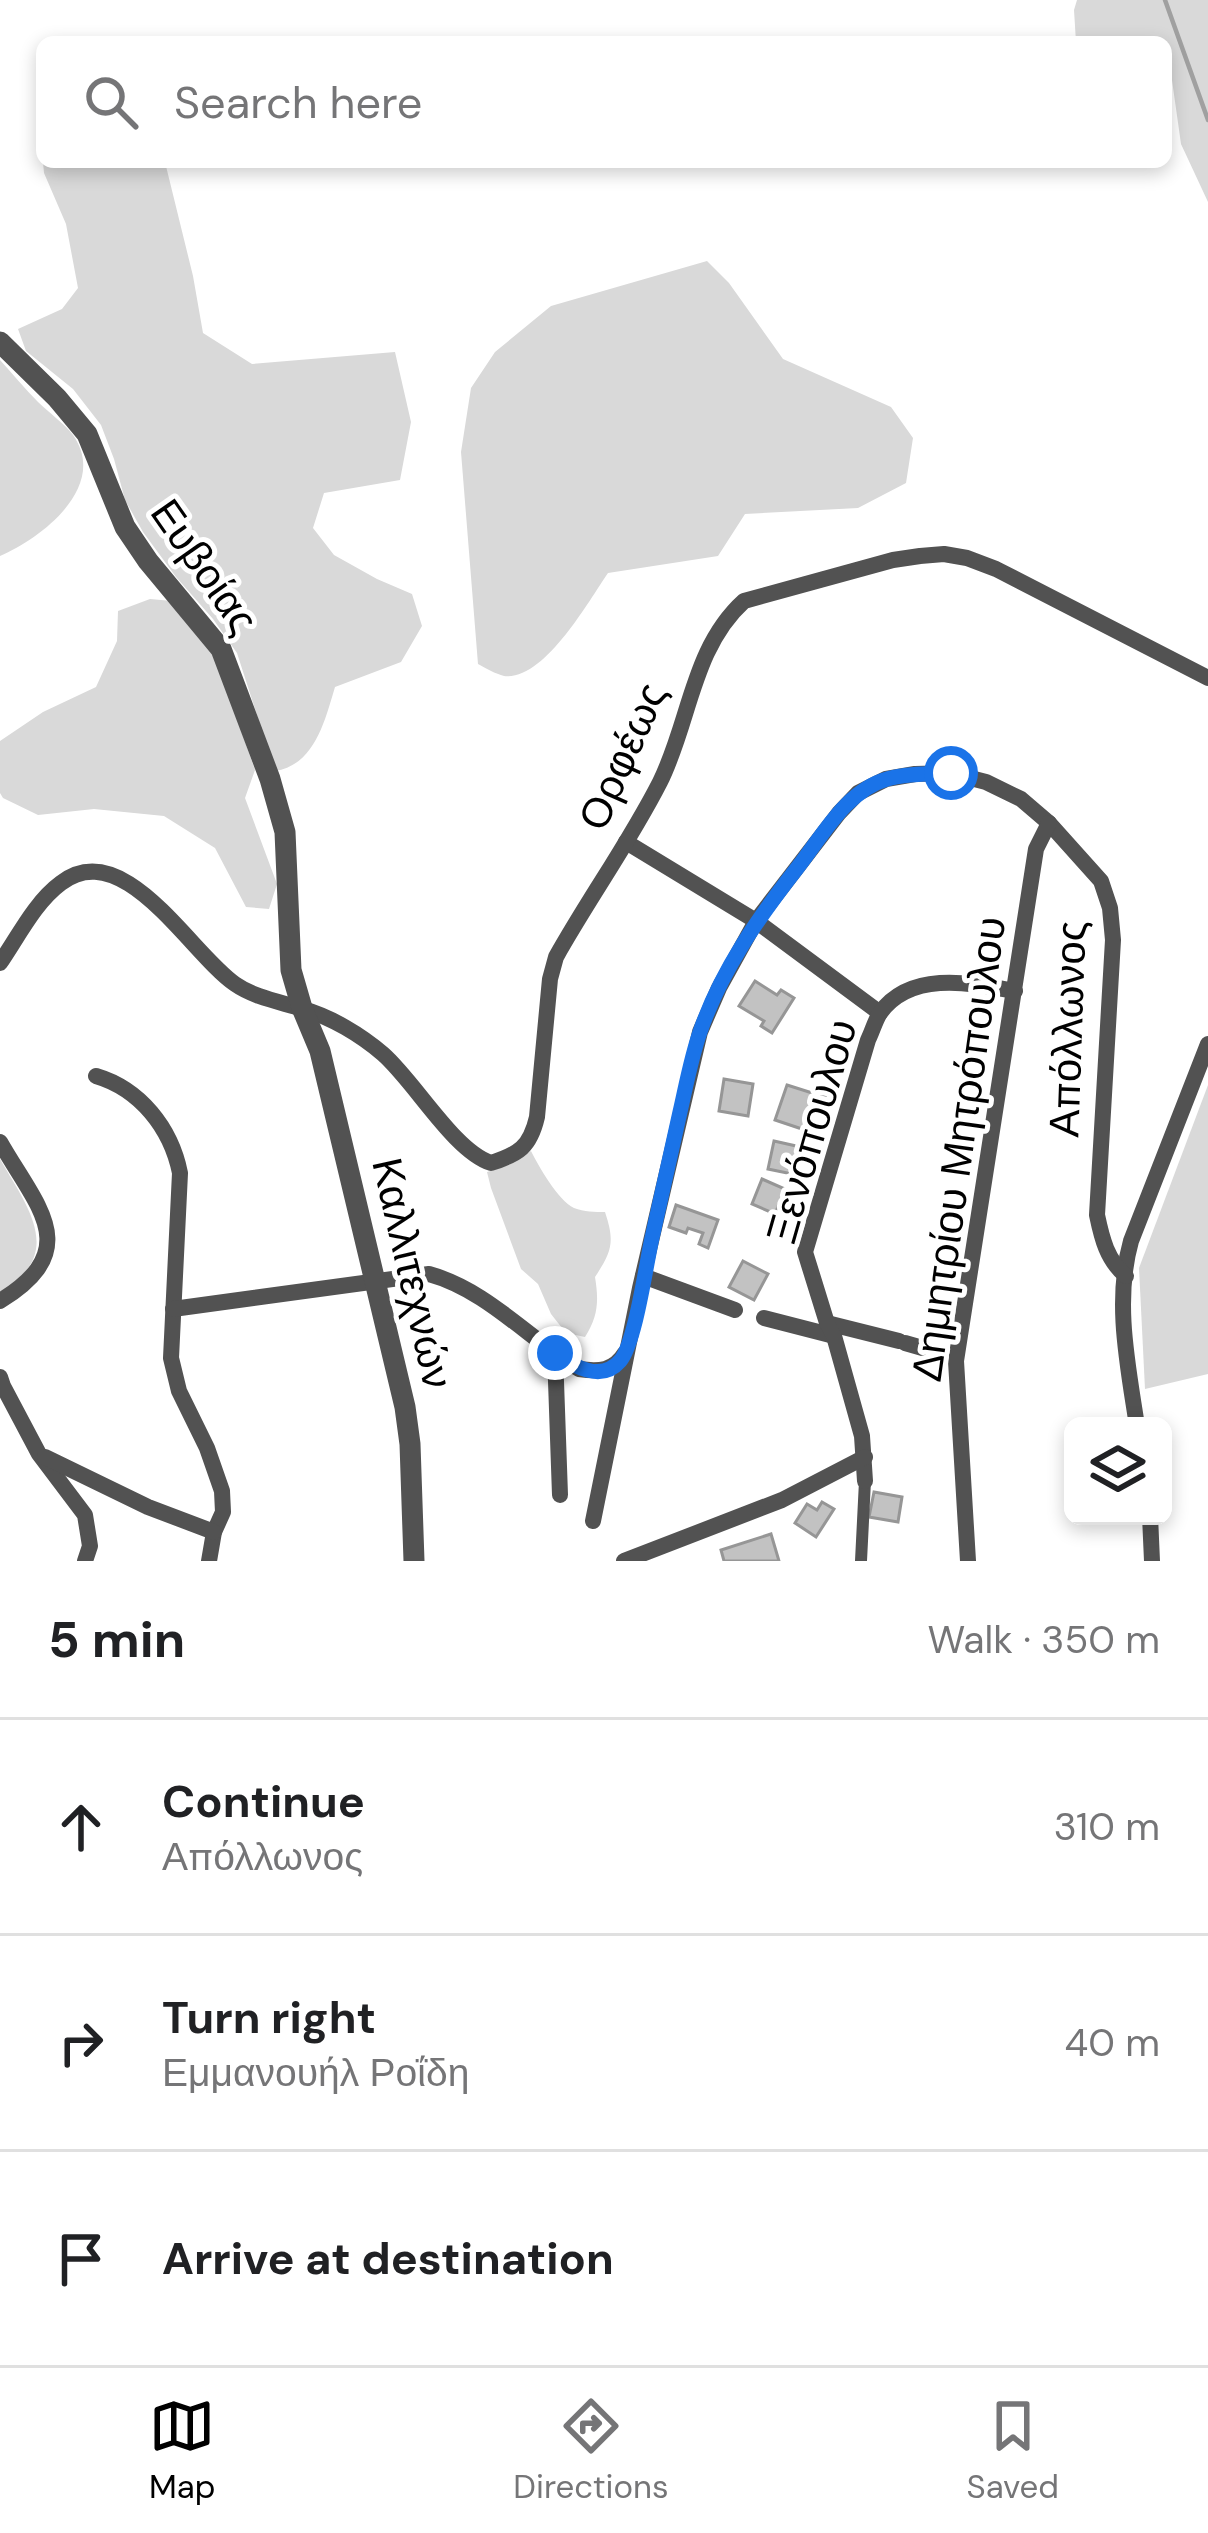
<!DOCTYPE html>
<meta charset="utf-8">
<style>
:root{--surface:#fff;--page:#f2f2f2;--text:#202124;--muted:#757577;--line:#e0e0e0;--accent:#000}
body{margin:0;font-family:"DM Sans",sans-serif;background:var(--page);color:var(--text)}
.controls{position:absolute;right:36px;bottom:36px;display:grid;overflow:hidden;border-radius:18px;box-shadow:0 6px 18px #0003}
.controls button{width:108px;height:108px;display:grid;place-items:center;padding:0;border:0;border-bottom:3px solid var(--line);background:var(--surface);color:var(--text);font:60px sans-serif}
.stop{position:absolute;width:36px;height:36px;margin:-27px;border:9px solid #1a73e8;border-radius:50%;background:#fff}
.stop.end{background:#1a73e8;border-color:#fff;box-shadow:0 3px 12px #0008}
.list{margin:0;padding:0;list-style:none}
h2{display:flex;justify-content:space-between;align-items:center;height:156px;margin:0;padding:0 48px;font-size:51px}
h2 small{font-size:39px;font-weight:400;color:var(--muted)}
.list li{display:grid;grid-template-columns:78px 1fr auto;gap:36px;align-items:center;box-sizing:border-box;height:216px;padding:0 48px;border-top:3px solid var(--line)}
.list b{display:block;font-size:45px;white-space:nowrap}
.list p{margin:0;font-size:39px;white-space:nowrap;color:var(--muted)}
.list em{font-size:39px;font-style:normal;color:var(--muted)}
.icon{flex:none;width:66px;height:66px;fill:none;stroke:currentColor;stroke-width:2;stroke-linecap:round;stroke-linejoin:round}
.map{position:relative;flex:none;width:1208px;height:1561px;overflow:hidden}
.search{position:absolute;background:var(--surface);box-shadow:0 6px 18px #0003;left:36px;right:36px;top:36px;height:132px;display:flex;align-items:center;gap:30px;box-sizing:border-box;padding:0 42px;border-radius:18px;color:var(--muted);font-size:45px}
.sheet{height:804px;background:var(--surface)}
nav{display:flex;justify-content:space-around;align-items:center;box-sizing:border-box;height:168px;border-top:3px solid var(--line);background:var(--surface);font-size:33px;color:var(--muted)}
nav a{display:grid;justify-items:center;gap:6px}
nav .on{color:var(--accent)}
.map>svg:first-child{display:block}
</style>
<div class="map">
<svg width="1208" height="1561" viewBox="0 0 1208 1561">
<rect width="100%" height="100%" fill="#fff"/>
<g fill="#d9d9d9">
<polygon points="1077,0 1208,0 1208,202 1181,144 1169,59 1166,56 1166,42 1076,42 1074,10"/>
<path d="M43 162H165L193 276 203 333 252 364 395 352 411 422 400 480 324 493 313 528 334 555 377 579 412 594 422 626 401 662 335 687C325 720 315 765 275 771L237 653 213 619 176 577 143 532 125 500 114 459 101 425 73 389 26 351 18 329 62 309 78 288 66 224 44 173Z"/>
<path d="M707 261 729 283 783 359 891 407 913 438 906 483 858 508 745 514 718 556 608 573C588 602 544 681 504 676 496 674 485 668 478 664L461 452 471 388 495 352 551 306Z"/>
<path d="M0 360C13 374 25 389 38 402 49 413 64 423 73 435 109 486 42 538 0 556Z"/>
<polygon points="150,599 172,601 213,651 255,770 245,798 277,884 269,909 246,907 215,848 164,816 94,809 38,815 3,798 0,793 0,741 43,712 96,687 117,641 118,611"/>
<polygon points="1208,1085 1208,1374 1145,1389 1139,1268"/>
<path d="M531 1151C539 1167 558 1200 574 1208 584 1212 595 1212 605 1212 615 1242 612 1251 595 1277 599 1301 598 1317 585 1337L566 1333 551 1314 538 1284 521 1269 491 1188 487 1172 509 1165Z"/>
<path d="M0 1159C28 1208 66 1254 0 1292Z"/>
</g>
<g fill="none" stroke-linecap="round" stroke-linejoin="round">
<polyline stroke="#a0a0a0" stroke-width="4.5" points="1165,0 1208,120"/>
</g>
<g fill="#c2c2c2" stroke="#969696" stroke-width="3">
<polygon points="755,981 777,995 781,990 794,998 772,1033 761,1026 764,1021 739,1006"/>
<polygon points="724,1079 753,1084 748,1116 719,1111"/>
<polygon points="787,1085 825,1097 820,1112 815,1111 808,1131 775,1120"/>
<polygon points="774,1141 805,1148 802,1163 794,1161 792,1174 768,1169"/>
<polygon points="762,1179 785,1189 775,1214 752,1204"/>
<polygon points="676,1205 718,1220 708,1248 699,1244 703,1233 688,1228 686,1233 669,1227"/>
<polygon points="743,1261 768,1274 754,1300 729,1287"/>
<polygon points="874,1492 902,1497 898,1522 869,1517"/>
<polygon points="822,1502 834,1509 816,1537 795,1523 807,1504 817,1510"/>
<polygon points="771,1534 779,1561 724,1561 721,1550"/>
</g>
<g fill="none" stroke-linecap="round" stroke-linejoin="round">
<polyline stroke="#525252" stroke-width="12" points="861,1561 865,1481"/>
<g stroke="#525252" stroke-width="16">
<polyline points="626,842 756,921 880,1013"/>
<path d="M0 963C18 937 35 902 61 883 124 835 190 953 235 984 255 998 281 1002 303 1009 331 1017 361 1035 383 1054 415 1082 454 1151 491 1163 519 1154 530 1147 537 1117L550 979 556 957C589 898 629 843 660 782 690 722 692 648 744 601L893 560 920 556 944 554 967 558 996 569 1208 678"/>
<path d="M96 1076C140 1089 171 1128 180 1173L171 1358 179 1391 207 1448 222 1491 223 1512 214 1532 209 1561"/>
<path d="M0 1142C37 1207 85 1249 0 1301"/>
<polyline points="643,1276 735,1310"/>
<path d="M173 1309 429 1274C487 1290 529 1339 579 1369 599 1372 614 1371 625 1353"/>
<polyline points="764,1318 834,1336"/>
<polyline points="827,1323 899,1341"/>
<polyline points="905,1343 926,1349"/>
<polyline points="555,1353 560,1495"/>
<polyline points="0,1377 3,1386 39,1454 85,1515 90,1546 85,1561"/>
<path d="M1137 1426C1128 1366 1114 1301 1131 1241L1208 1044"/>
<polyline points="45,1457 148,1507 214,1532"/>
<path d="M865 1481 862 1436 834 1336 827 1323 805 1252 868 1040C872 1032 875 1021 880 1013 911 970 971 983 1015 991"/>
<polyline points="1150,1516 1152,1561"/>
<path d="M593 1521 640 1288 700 1032 719 988 756 921 839 813 858 793 886 779 915 774 951 773 986 782 1021 799 1049 823 1101 881 1110 908 1113 940 1097 1215C1102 1239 1107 1260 1126 1276"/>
<polyline points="624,1561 782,1500 865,1457"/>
<polyline points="968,1561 956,1361 1036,849 1049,823"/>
</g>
<polyline stroke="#525252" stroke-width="21" points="0,342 57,398 87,434 125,527 148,561 221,649 270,779 285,832 291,970 302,1008 320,1051 405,1407 410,1444 414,1561"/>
</g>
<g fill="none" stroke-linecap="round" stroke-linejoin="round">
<path stroke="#1a73e8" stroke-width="15" d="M555 1353C573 1366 601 1383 620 1361 635 1344 646 1265 652 1238 661 1196 671 1154 680 1112 686 1086 691 1058 700 1032 721 971 758 918 798 867 823 835 846 791 887 779 908 773 930 774 951 773"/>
</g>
<g text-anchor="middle" stroke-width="10" stroke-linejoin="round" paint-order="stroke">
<g font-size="42" fill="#000" stroke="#fff">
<text transform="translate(205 566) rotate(55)" y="15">Ευβοίας</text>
<text transform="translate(622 756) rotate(-66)" y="15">Ορφέως</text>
<text transform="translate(1067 1029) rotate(-88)" y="15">Απόλλωνος</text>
<text transform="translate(811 1131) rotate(-74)" y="15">Ξενόπουλου</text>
<text transform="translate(958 1149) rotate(-82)" y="15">Δημητρίου Μητρόπουλου</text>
<text transform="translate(413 1273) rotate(77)" y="15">Καλλιτεχνών</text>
</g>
</g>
</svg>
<div class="controls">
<button><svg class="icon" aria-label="layers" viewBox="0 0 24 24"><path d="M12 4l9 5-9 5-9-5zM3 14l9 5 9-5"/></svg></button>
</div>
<div class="stop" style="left:951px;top:773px"></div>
<div class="stop end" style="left:555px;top:1353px"></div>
<div class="search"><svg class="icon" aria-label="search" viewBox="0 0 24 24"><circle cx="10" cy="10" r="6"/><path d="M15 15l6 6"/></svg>Search here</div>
</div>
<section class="sheet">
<h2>5 min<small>Walk · 350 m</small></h2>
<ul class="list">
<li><svg class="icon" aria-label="ahead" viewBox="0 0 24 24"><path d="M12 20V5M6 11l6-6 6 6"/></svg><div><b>Continue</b><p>Απόλλωνος</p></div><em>310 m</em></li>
<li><svg class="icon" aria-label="right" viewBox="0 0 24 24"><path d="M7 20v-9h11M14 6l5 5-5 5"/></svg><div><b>Turn right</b><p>Εμμανουήλ Ροΐδη</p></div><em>40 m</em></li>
<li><svg class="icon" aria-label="arrive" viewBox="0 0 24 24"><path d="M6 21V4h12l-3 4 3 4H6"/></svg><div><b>Arrive at destination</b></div></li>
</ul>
</section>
<nav>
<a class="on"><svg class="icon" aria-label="map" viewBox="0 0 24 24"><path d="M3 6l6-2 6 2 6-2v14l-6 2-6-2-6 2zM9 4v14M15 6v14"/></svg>Map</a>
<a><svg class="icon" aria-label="directions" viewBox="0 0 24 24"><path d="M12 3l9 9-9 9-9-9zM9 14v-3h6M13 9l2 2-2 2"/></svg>Directions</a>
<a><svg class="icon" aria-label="saved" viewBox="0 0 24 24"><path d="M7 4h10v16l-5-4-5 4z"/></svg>Saved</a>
</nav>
